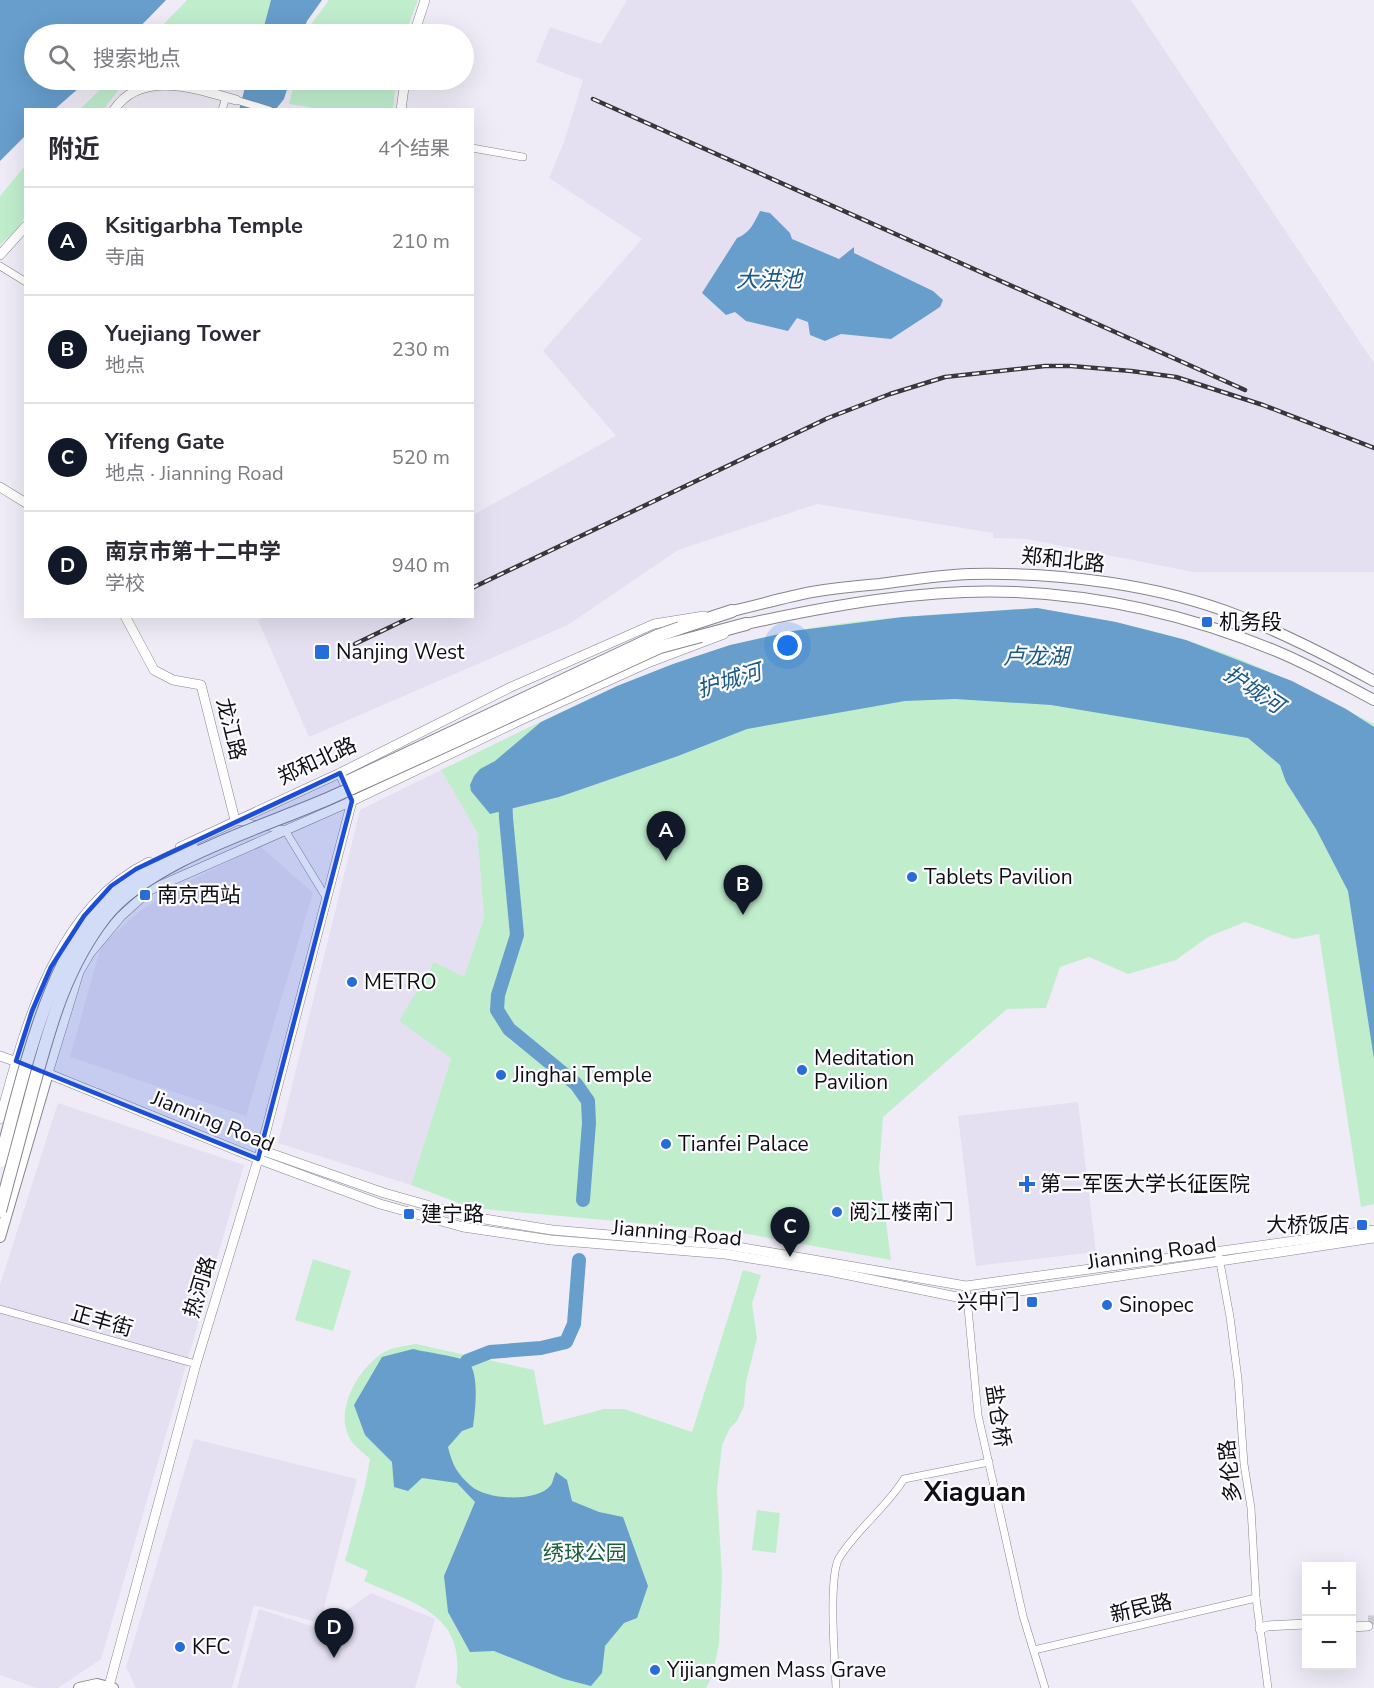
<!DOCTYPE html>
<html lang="zh">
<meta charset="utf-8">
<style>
:root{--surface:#fff;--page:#f2f2f3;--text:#2b2b33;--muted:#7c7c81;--line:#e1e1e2;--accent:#111827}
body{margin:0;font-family:"Nunito Sans","Noto Sans SC",sans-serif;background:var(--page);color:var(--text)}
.controls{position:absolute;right:18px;bottom:18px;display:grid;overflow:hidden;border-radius:0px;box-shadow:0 6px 24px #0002}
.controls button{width:54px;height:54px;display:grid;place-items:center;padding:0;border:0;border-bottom:2px solid var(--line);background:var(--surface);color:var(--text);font:30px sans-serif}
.you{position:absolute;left:788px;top:646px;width:21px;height:21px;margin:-15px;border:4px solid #fff;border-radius:50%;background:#1a73e8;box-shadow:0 0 0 9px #1a73e833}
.badge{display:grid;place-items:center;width:39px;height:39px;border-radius:50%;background:var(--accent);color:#fff;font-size:20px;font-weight:700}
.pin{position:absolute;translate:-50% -50px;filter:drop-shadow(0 2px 3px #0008)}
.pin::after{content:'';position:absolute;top:32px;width:21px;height:18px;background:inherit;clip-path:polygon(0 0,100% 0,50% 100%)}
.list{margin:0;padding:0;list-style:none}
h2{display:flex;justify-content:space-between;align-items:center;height:78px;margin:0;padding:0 24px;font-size:26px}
h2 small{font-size:20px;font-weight:400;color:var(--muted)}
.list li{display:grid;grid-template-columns:39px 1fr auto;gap:18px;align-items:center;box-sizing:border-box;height:108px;padding:0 24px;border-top:2px solid var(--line)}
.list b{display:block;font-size:22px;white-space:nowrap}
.list p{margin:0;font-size:20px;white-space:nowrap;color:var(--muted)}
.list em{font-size:20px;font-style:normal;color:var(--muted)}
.icon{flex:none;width:33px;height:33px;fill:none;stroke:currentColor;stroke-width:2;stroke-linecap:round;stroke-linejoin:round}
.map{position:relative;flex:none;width:1374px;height:1688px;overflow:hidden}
.search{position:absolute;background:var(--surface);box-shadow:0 6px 24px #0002;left:24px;top:24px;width:450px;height:66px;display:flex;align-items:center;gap:15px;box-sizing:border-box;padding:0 21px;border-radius:33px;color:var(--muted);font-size:22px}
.panel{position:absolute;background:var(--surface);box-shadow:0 6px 24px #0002;left:24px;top:108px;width:450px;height:510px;border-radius:0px}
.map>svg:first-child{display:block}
</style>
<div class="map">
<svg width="1374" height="1688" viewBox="0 0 1374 1688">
<rect width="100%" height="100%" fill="#efecf7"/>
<g fill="#e5e0f1">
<polygon points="627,0 1131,0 1374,363 1374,572 1193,572 1027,539 993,538 993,533 817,504 678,550 568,625 309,737 258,620 265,616 472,616 473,515 616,436 543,351 642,239 549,178 564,142 583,80 536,62 550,27 601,44"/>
<polygon points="441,770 477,832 484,918 464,977 451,1058 411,1185 278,1143 360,810"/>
<polygon points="260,846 313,893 246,1116 70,1057 101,946 141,910 193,879"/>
<polygon points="1078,1102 1096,1252 976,1266 958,1116"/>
<polygon points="58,1103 244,1165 101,1659 58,1688 37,1688 0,1675 0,1285"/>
<polygon points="194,1439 357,1479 320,1623 254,1605 232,1688 136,1688 126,1667"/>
<polygon points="371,1593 435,1619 415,1688 237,1688 259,1609 321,1629"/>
</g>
<g fill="#c0eecd">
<polygon points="187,0 274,0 264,34 154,34"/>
<polygon points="329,0 418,0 405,34 308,34 312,23"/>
<polygon points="110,80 126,80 104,109 80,109"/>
<polygon points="295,80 396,80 393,109 321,109 289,104"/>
<polygon points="25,166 25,217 17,229 0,245 0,196"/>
<path d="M1037 608C1087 617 1137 625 1185 640 1252 660 1313 692 1374 724V1204L1361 1207 1319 934 1294 939 1245 922 1208 937 1176 960 1128 974 1089 957 1060 967 1046 1008 1007 1009 883 1117 879 1170 891 1260 736 1232 472 1208 411 1185 451 1058 399 1021 434 962 464 977 484 918 477 832 441 770C535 725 629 675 730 646 829 617 935 615 1037 608Z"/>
<polygon points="313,1259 351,1271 333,1331 295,1320"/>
<path d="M743 1270 761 1275 752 1304 757 1338 746 1382 744 1406 737 1421 730 1428 722 1445 717 1490 722 1575 719 1644 712 1677 706 1688H462L456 1683C467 1614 415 1604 364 1581L368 1571 345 1561 365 1486 370 1459C364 1453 355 1447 350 1439 334 1411 357 1371 381 1354 392 1347 403 1346 416 1344L534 1370 544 1425 604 1409H624L692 1432Z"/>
<polygon points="757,1510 780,1513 776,1553 752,1550"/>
</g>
<g fill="#679ecc">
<polygon points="0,0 166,0 133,34 34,34 34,80 88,80 55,109 26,110 25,136 0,161"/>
<polygon points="271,0 322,0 307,21 304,29 300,28 298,34 262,34"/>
<polygon points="247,80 290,80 284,99 276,109 239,110"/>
<path d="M760 211 770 213 790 233 792 239 839 259 854 247V253L933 291 943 300 940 307 891 339 841 334 825 341 810 335 808 322 797 318 788 331 746 321 735 312 726 315 702 293 737 238C750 233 754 223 760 211Z"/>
<polygon points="1037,608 1116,622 1186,640 1292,681 1346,709 1374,727 1374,1059 1348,891 1316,829 1286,782 1280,765 1248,738 1051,705 955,699 905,701 747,729 678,756 559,797 490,814 471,791 470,785 474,776 480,769 495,761 541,722 617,686 673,664 730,645 793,631 903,617"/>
<path d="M413 1349C424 1352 462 1357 468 1362 480 1373 475 1412 473 1427L462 1431 448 1447C452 1464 457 1474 471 1486 487 1500 537 1503 551 1485 553 1482 554 1475 556 1472L567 1480 572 1501 599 1512 623 1517 648 1586 637 1618 624 1623 605 1646 602 1673 591 1686 564 1679 494 1651 470 1652 448 1612 444 1576 475 1502 457 1483 422 1478 408 1491 394 1487 392 1462 365 1435 354 1405 382 1357Z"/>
</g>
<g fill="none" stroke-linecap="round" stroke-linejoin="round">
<g stroke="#679ecc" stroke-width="14">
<polyline points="505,794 506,818 517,935 498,995 497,1010 509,1029 576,1084 588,1101 589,1123 583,1200"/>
<polyline points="467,1361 490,1352 541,1348 566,1342 574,1324 579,1260"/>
</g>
<polyline stroke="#cecbd5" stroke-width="9" stroke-dasharray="9 4.5" stroke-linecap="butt" points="1368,1620 1374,1620"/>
<defs>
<g id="street">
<polyline points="236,100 269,110"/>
<polyline points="222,110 226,97"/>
<polyline points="472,148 523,157"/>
<polyline points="0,266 26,282"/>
<polyline points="237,821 285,830 327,899"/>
<polyline points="1219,1257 1230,1317 1238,1379 1244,1464 1251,1508 1256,1598 1268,1688"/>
<polyline points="966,1286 978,1415 1023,1616 1045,1688"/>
<polyline points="0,1309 196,1364"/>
<polyline points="1034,1650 1256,1598"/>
<path d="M836 1688C835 1662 828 1578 839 1558 857 1529 886 1508 904 1479L989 1462"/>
</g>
<g id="secondary">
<polyline points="414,34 425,0"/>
<path d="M114 110C141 69 197 89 236 100"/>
<polyline points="401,110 405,80"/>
<polyline points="0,255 26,226"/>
<polyline points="0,487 26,503"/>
<polyline points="125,616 154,670 173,680 201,685 235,820"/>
<polyline points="180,847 340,773 511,687 654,624 704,616"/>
<polyline points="0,1056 31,1067"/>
<polyline points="44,1072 258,1159 380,1204 463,1227 551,1240 725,1254 829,1271 967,1299 1374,1238"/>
<polyline points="48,1073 79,972 90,953 106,934 121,916 150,890 352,801 521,720 650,662 724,634"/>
<path d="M0 1119C25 1027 55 908 149 862"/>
<polyline points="261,1150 384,1193 466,1216 552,1230 726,1245 966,1286 1374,1230"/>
<polyline points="1352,1627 1368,1626"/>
<polyline points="1260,1629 1267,1626 1306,1624"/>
<polyline points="109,1686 196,1364 261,1150 352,801 340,773"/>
</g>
<g id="primary">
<path d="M732 611C759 605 785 597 812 592 834 588 857 586 880 584 910 580 940 575 970 574 1058 572 1157 584 1239 616 1286 634 1330 657 1374 681"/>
<path d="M746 624C833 605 927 588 1016 592 1105 596 1194 617 1276 651 1310 665 1342 683 1374 700"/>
<polyline points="0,1237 48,1073"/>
<polyline points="79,1688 97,1684 113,1688"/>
</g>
<g id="highway">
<polyline points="680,628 732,611"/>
<polyline points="701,636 746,624"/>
</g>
</defs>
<use href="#street" stroke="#87848e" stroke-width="8"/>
<use href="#secondary" stroke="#87848e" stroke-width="10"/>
<use href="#primary" stroke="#87848e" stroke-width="12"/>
<use href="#highway" stroke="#87848e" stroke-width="14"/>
<use href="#street" stroke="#fff" stroke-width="7"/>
<use href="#secondary" stroke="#fff" stroke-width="9"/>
<use href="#primary" stroke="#fff" stroke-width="10"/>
<use href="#highway" stroke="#fff" stroke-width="12"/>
<defs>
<g id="rail">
<polyline points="593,99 1245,390"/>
<polyline points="472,588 828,418 890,394 945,377 1045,366 1071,366 1131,371 1176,377 1263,405 1374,448"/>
<polyline points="355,644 413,616"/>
</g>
</defs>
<use href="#rail" stroke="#38373c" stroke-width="4.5"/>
<use href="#rail" stroke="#fcfbff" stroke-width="2" stroke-dasharray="7" stroke-linecap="butt"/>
<defs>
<g id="highway-bridge">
<polyline points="349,781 657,636 680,628"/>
<path d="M0 1161C23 1078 49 948 116 890 138 872 166 859 192 848"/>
<path d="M0 1211C11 1170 22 1129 33 1088 50 1026 65 969 105 917 151 859 265 827 332 797 442 748 551 697 660 647L701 636"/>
</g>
</defs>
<use href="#highway-bridge" stroke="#87848e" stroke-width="14" stroke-linecap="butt"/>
<use href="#highway-bridge" stroke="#fff" stroke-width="12"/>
</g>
<path fill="#1d4ed8" fill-opacity="0.2" stroke="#1d4ed8" stroke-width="4.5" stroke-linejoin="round" d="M340 773 352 801 258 1159 16 1061 32 1011 51 967 84 916 111 886 136 869Z"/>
<g fill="#266dd9" stroke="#fcfbff" stroke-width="2">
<rect x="1201" y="616" width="12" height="12" rx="3"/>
<rect x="314" y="644" width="16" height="16" rx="3"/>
<circle cx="912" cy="877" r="6"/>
<rect x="139" y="889" width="12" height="12" rx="3"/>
<circle cx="352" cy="982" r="6"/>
<circle cx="802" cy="1070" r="6"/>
<circle cx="501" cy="1075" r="6"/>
<circle cx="666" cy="1144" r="6"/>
<path d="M1024 1175h6v6h6v6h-6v6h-6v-6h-6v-6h6z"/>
<circle cx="837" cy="1212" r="6"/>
<rect x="403" y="1208" width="12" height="12" rx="3"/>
<rect x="1356" y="1219" width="12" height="12" rx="3"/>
<rect x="1026" y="1296" width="12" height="12" rx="3"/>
<circle cx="1107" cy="1305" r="6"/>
<circle cx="180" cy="1647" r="6"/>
<circle cx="655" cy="1670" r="6"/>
</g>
<g text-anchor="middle" stroke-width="4.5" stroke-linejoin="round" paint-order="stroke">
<g font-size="21" fill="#100f12" stroke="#fcfbff">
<text transform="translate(1063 560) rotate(6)" y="7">郑和北路</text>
<text transform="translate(231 729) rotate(76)" y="7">龙江路</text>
<text transform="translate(317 761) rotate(-25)" y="7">郑和北路</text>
<text transform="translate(213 1121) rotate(22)" y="7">Jianning Road</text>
<text transform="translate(677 1233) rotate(5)" y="7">Jianning Road</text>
<text transform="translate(1152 1253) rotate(-8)" y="7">Jianning Road</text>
<text transform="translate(200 1287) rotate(-73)" y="7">热河路</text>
<text transform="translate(102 1321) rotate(16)" y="7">正丰街</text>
<text transform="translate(998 1416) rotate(81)" y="7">盐仓桥</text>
<text transform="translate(1230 1471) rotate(-96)" y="7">多伦路</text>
<text transform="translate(1141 1608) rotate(-13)" y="7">新民路</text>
</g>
<g font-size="21" fill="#100f12" stroke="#fcfbff" text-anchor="start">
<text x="1219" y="629">机务段</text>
<text x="336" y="659">Nanjing West</text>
<text x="924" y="884">Tablets Pavilion</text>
<text x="157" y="902">南京西站</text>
<text x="364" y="989">METRO</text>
<text x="814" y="1065">Meditation<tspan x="814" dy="24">Pavilion</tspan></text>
<text x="513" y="1082">Jinghai Temple</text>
<text x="678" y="1151">Tianfei Palace</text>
<text x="1040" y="1191">第二军医大学长征医院</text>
<text x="849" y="1219">阅江楼南门</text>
<text x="421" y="1221">建宁路</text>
<text x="1350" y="1232" text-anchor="end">大桥饭店</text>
<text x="1020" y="1309" text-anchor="end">兴中门</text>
<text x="1119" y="1312">Sinopec</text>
<text x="192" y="1654">KFC</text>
<text x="667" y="1677">Yijiangmen Mass Grave</text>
</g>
<g font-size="21" fill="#1d623a" stroke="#fcfbff">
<text x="585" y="1560">绣球公园</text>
</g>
<g font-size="22" font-style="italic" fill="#1c5a86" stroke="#fcfbff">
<text x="769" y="287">大洪池</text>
<text x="1036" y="664">卢龙湖</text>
<text transform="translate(729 680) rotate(-17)" y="8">护城河</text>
<text transform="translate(1254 689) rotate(34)" y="8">护城河</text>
</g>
<g font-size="27" font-weight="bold" fill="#100f12" stroke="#fcfbff">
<text x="975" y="1501">Xiaguan</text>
</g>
</g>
</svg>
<div class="controls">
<button>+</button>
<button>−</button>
</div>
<div class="you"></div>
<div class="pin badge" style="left:666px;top:861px">A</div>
<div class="pin badge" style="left:743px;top:915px">B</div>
<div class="pin badge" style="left:790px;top:1257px">C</div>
<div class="pin badge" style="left:334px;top:1658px">D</div>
<div class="search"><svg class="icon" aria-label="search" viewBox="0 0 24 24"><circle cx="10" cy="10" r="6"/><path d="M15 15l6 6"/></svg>搜索地点</div>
<section class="panel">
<h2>附近<small>4个结果</small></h2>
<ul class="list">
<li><span class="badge">A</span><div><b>Ksitigarbha Temple</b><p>寺庙</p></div><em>210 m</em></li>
<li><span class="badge">B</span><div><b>Yuejiang Tower</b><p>地点</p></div><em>230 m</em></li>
<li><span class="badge">C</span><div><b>Yifeng Gate</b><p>地点 · Jianning Road</p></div><em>520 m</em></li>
<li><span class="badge">D</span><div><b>南京市第十二中学</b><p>学校</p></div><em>940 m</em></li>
</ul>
</section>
</div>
